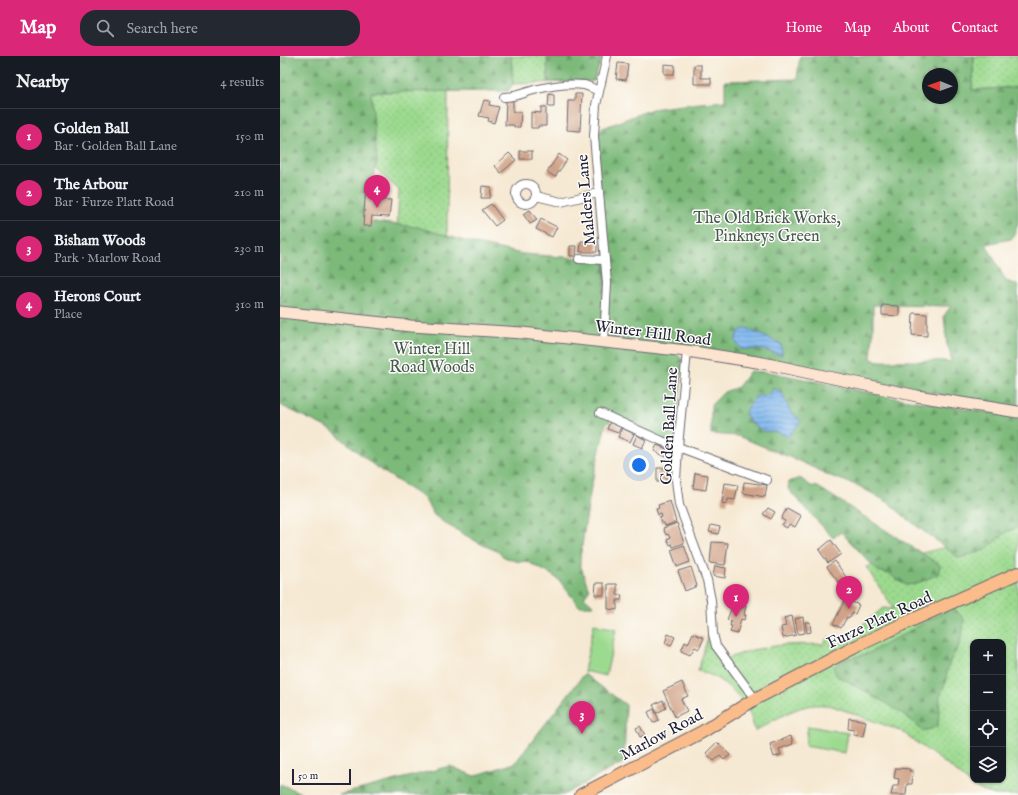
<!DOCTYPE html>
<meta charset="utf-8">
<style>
:root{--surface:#171b24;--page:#242831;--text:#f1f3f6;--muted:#9ea1a6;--line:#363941;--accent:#db2777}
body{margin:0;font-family:"IM FELL English",serif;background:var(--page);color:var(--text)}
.controls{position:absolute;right:12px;bottom:12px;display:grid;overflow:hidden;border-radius:8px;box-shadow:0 1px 3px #0004}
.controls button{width:36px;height:36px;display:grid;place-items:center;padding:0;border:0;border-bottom:1px solid var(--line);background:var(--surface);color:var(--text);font:20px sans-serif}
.compass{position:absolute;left:642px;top:12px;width:36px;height:36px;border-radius:50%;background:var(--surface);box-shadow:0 1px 3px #0004;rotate:271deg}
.scale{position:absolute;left:12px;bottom:10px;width:59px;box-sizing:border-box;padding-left:4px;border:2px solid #22223b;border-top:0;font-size:11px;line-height:14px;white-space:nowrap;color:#22223b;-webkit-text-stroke:3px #fdfcf7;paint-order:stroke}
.you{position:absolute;left:359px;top:409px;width:14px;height:14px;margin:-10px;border:3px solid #fff;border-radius:50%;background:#1a73e8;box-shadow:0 0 0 6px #1a73e833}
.badge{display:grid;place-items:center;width:26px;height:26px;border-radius:50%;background:var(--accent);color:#fff;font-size:13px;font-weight:700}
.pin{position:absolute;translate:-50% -33px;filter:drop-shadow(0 1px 2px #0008)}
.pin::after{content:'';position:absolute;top:21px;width:14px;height:12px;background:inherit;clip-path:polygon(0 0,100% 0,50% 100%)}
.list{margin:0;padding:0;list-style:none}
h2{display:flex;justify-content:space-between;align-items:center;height:52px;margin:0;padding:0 16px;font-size:17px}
h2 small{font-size:13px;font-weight:400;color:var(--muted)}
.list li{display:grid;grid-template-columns:26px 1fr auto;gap:12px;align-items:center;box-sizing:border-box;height:56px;padding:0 16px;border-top:1px solid var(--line)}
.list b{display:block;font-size:15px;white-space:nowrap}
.list p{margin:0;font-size:13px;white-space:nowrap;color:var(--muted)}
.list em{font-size:13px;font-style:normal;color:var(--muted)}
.icon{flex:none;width:22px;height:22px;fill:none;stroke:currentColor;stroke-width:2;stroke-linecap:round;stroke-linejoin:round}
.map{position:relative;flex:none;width:738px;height:739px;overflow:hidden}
header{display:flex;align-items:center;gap:24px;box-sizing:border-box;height:56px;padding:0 20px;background:var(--accent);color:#fff}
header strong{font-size:19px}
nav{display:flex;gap:22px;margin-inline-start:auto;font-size:14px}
.search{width:280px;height:36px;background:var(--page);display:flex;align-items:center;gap:10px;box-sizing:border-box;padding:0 14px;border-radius:16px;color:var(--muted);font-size:15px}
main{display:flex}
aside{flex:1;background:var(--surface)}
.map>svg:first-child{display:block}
</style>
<header>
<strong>Map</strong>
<div class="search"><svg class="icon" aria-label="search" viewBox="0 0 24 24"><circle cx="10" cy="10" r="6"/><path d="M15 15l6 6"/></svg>Search here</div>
<nav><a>Home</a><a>Map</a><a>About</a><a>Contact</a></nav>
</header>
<main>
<aside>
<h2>Nearby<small>4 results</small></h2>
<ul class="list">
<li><span class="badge">1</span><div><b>Golden Ball</b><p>Bar · Golden Ball Lane</p></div><em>150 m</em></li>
<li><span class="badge">2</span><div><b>The Arbour</b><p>Bar · Furze Platt Road</p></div><em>210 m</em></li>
<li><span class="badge">3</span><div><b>Bisham Woods</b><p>Park · Marlow Road</p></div><em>230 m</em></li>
<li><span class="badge">4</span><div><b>Herons Court</b><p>Place</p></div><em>310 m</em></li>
</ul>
</aside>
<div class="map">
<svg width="738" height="739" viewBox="0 0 738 739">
<defs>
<pattern id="green-dots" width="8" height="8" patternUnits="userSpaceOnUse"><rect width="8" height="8" fill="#9cda8f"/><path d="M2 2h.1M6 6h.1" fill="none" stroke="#86bb7c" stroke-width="1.8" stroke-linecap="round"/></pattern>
<pattern id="forest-firs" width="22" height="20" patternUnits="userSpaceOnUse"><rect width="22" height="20" fill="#7dba7a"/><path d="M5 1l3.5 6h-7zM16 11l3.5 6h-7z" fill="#669765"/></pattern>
<pattern id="water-rules" width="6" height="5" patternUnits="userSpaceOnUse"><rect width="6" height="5" fill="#7eb6ee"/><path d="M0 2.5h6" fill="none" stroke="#6794c2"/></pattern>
</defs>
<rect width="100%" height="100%" fill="#fdfcf7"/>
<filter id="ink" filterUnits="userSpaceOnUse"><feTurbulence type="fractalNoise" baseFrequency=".025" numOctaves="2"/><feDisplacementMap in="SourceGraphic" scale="8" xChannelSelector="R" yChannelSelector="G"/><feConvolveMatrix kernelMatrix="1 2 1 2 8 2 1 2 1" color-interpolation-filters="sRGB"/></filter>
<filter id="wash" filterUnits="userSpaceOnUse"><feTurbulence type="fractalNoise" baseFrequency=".012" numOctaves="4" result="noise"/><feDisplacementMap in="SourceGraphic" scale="16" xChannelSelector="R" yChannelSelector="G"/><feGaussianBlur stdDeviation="0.9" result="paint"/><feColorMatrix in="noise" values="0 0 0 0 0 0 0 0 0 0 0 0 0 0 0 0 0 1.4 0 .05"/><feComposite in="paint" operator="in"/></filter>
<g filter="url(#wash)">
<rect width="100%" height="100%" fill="#f6e9d3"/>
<g fill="url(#green-dots)" stroke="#5f7e65" fill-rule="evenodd">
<polygon points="231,0 322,0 314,25 233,28"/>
<polygon points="694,0 738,0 738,31 692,34"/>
<polygon points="168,35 167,186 117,176 119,134 93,110 90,36"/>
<path d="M738 471V739H716L702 735 692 729 673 713 621 675 552 650C523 644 500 661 475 675 473 668 471 660 468 654 458 636 438 619 418 615L429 577 435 596 442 604 472 594 501 589 543 588 549 581 559 587 568 586 581 570 603 552 614 553 586 511 726 476ZM693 586H723V724H693Z"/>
</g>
<g fill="url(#forest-firs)" stroke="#506e5a" fill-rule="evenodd">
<polygon points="0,0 231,0 233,28 228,35 91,36 97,106 92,126 90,126 86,165 137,171 196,188 243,198 324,204 327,281 395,297 400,301 403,305 396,382 393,394 332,364 326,368 311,431 300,502 300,508 309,534 304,541 314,550 299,550 279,524 272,519 246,505 239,506 224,501 217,495 201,488 166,468 154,459 144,442 96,411 50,373 0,349"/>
<polygon points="300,0 322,0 314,25 268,26 267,2 290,2"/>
<path d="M520 0H694L692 34 738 31V169H737L734 179 731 183 706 188 726 225 738 229V351L663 339 329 281 325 203 315 75 372 53 410 48 445 45V25L517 23ZM648 18H672V42H648ZM593 249 671 250 664 260 667 289C670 294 672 301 670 306 662 304 654 305 645 305 635 306 626 304 616 305 608 305 599 306 591 303L593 278Z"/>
<polygon points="470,315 495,317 610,341 738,361 738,471 726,476 705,494 679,502 625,461 609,447 579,430 553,421 521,406 458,380 431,378 431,349 444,336 458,331"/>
<polygon points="520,422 531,430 538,431 660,509 658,518 636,528 627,529 620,526 610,518 598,515 561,476 553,482 508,433 509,426"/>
<path d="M673 551 684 563 683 574 678 592 671 603 667 615 666 625 660 640 658 670 651 673 642 675C629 660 611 650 593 640 581 633 570 626 557 620L553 611 563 604 589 597Z"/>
<polygon points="304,618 346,649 344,706 283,739 59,739 170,710 194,720 235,707"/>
<polygon points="0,728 26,739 0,739"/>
</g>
<g fill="#9cda8f" stroke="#5f7e65">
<polygon points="314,568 336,573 326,620 304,615"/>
<polygon points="528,670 568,677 565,697 525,690"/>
</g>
<g fill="url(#water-rules)" stroke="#506c94">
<polygon points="466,272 501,288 502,299 483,294 461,293 455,285 458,276"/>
<polygon points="493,332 502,337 510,355 521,365 508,381 498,376 483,375 469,365 465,356 473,344 476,340 485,340 491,337"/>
</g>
<g id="blocks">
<g fill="#d0a287">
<polygon points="338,7 348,8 346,24 336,23"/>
<polygon points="384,8 395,9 394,18 384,18"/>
<polygon points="414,9 421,9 421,22 431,22 431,28 414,28"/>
<polygon points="269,38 274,39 274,51 268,51"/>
<polygon points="295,38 302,38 300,75 287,74 288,45 295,45"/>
<polygon points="204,44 210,45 209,49 219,51 214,67 208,65 209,62 199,60"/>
<polygon points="226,44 233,45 233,56 241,56 240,71 234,71 234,69 225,69"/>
<polygon points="261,51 266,51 266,70 258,70 258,72 251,72 251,56 261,57"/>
<rect x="240" y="95" width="12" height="8"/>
<polygon points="229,97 236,104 221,117 215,110"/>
<polygon points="279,98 287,104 275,121 267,116"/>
<polygon points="86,130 92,130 91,143 111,144 109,161 92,160 91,170 83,170"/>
<polygon points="202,130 211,131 210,142 201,142"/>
<polygon points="211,148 223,164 215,170 202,154"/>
<polygon points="250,154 257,164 250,168 243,158"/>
<polygon points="261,163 277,171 272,181 256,173"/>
<polygon points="301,185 317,186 317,196 300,196"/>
<polygon points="290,190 297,190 296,200 290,200"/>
<polygon points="602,249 619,250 619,260 602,259"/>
<polygon points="633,257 647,258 647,280 632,279"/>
<polygon points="330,366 341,371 338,377 327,373"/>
<polygon points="342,372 354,378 350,386 338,381"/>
<polygon points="357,379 366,384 362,392 353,388"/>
<polygon points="377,389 389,394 386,401 374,395"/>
<rect x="377" y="412" width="9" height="14"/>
<polygon points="415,417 428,419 426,434 413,432"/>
<polygon points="464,426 487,429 485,441 463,437"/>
<polygon points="445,427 458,429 455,444 448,443 447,448 442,447"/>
<polygon points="390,445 396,466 385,470 384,467 381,467 379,462 382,461 381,458 378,459 376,453 379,452 378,449"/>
<polygon points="488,452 495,456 491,463 483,458"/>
<polygon points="507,452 521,460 515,471 509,468 507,472 502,469 505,465 501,463"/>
<polygon points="397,467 404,487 393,491 392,488 390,489 387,483 390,482 388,478 386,479 383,472"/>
<polygon points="431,469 440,471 438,478 429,476"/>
<polygon points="551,484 561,498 548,507 539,494"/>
<polygon points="432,486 448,487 445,509 430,507"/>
<polygon points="404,489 410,506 397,511 391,494"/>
<polygon points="555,505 566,521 559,527 547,511"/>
<polygon points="435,510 446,512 445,522 433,520"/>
<polygon points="411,511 417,530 405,535 398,515"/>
<polygon points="316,527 324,527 324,539 315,539"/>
<polygon points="328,528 337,528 337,539 342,539 341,544 337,544 337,554 328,553"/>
<polygon points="568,537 575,540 572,546 579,549 575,558 572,557 570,562 567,561 561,572 553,568"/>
<polygon points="454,545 466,549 464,559 466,559 464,564 461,563 457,578 450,576 452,570 450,570 451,565 447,564"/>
<polygon points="512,560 516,579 503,582 501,571 506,570 504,562"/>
<polygon points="523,561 525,577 518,578 515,563"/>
<polygon points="525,566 530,566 531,576 527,577"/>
<polygon points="413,577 424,582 419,593 415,591 410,599 401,595 405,586 408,588"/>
<polygon points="388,578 395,581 391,590 385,587"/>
<polygon points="402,626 408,640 401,643 407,655 395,661 383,635"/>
<polygon points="383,644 386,652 377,657 373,649"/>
<polygon points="374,653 379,664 373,667 368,656"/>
<polygon points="569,662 586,665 583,680 574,679 574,674 568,673"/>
<polygon points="360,670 365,679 360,681 356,672"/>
<polygon points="511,680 513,688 499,693 501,699 494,701 490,688"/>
<polygon points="437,686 450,699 444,704 440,700 434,705 426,697"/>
<polygon points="616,712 630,713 629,715 633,715 632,728 627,728 626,739 611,739 613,730 618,730 619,723 614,722"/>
</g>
</g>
</g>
<g filter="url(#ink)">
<use href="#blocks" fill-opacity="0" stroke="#6c6870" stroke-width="1"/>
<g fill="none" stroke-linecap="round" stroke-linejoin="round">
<defs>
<g id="street">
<path d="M224 41C237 41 243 37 254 34 270 30 288 27 304 29 309 30 314 33 319 35"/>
<circle cx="246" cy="138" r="10"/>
<polyline points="256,140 281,146 318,137"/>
<polyline points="299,203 325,204"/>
<polyline points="324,286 327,227 314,80 316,49 327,0"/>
<polyline points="407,295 398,391 396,424 399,449 427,524 431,544 433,578 436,590 475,643"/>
<polyline points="320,357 382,385 487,424"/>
</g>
<polyline id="secondary" points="0,256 131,270 242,277 407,295 483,307 637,340 738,356"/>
<polyline id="primary" points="301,739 422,676 475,643 579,589 621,569 738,517"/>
</defs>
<use href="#street" stroke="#6c6870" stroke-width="10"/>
<use href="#secondary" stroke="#6c6870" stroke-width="13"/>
<use href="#primary" stroke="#6c6870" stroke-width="14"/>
<use href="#street" stroke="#fff" stroke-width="8"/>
<use href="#secondary" stroke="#fde4d1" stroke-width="11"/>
<use href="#primary" stroke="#fabc8b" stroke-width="12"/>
</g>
</g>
<g text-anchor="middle" stroke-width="3" stroke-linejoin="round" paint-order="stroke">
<g font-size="16" fill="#22223b" stroke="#fdfcf7">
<text transform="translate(305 144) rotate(-95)" y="6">Malders Lane</text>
<text transform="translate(373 276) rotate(7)" y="6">Winter Hill Road</text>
<text transform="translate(388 370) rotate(-87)" y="6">Golden Ball Lane</text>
<text transform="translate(599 563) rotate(-25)" y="6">Furze Platt Road</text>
<text transform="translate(381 678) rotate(-28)" y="6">Marlow Road</text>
</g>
<g font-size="16" fill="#475954" stroke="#fdfcf7">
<text x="487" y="167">The Old Brick Works,<tspan x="487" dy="18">Pinkneys Green</tspan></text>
<text x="152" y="298">Winter Hill<tspan x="152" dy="18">Road Woods</tspan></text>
</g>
</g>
</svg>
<div class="controls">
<button>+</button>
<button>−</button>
<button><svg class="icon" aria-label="locate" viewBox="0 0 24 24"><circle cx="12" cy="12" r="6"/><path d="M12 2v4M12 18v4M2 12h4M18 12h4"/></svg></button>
<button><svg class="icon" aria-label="layers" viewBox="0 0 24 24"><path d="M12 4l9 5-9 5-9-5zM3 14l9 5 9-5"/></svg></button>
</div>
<svg class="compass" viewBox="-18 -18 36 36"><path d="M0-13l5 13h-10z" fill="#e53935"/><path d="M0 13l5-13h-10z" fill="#9ea1a6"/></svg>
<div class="scale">50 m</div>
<div class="you"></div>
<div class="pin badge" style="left:456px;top:561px">1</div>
<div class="pin badge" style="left:569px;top:553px">2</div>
<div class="pin badge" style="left:302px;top:678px">3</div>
<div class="pin badge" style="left:97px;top:152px">4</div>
</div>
</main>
